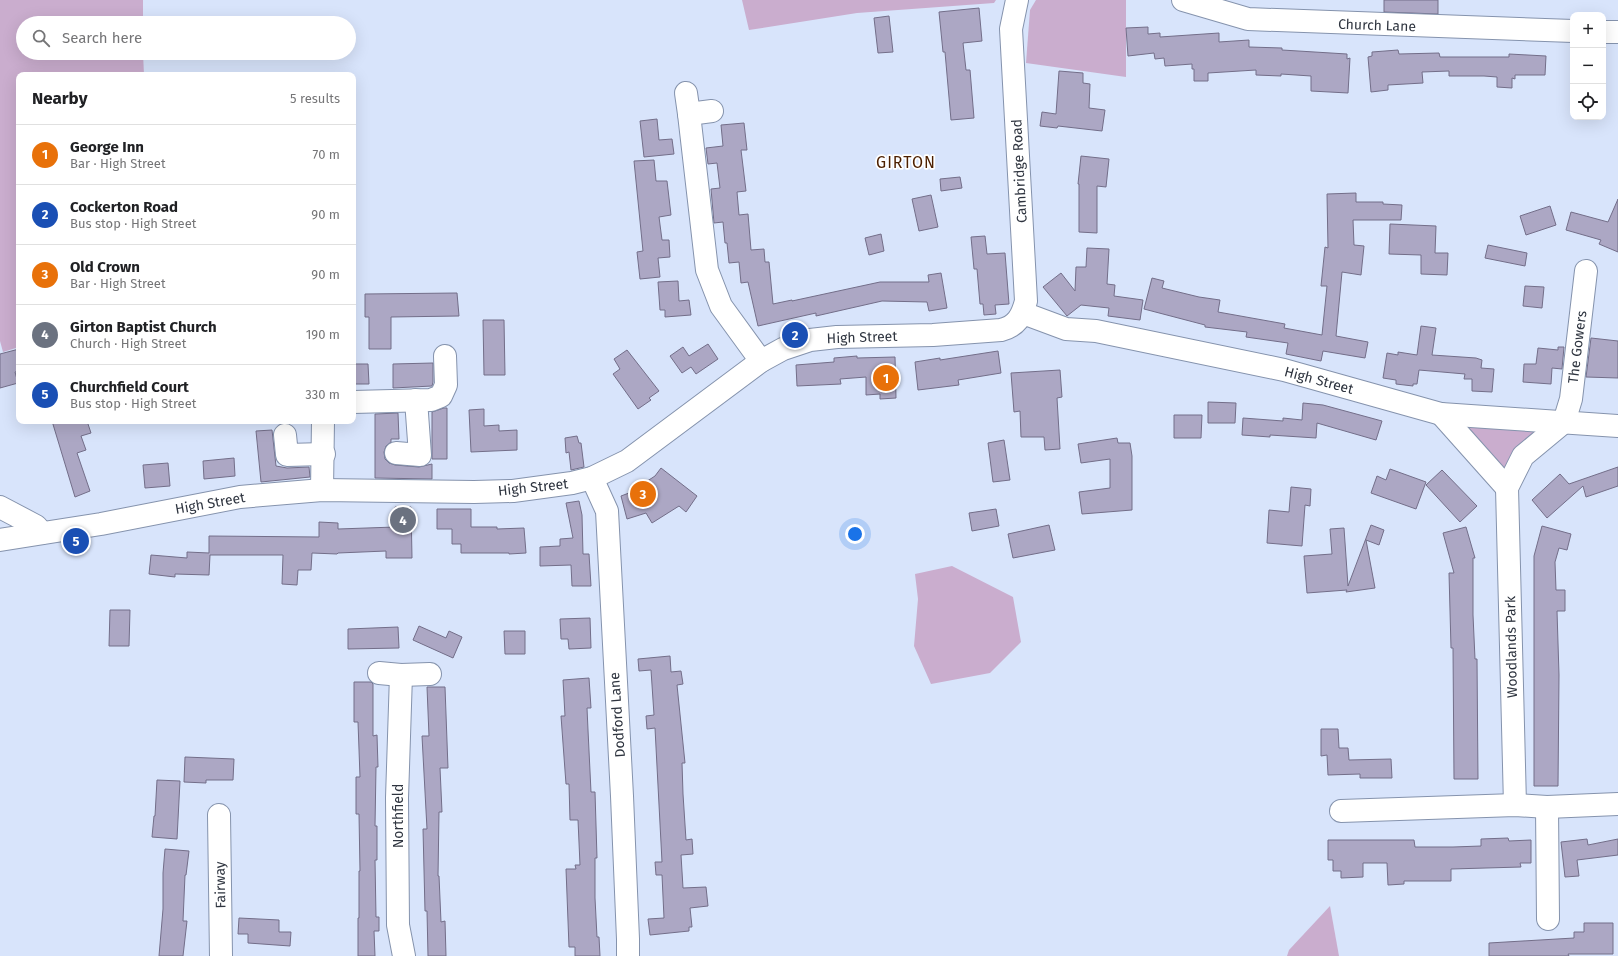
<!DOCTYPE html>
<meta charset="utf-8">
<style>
:root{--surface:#fff;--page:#f6f6f6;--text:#202124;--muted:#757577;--line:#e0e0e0;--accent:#955124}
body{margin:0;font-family:"Fira Sans",sans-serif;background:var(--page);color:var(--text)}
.controls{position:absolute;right:12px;top:12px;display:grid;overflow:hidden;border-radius:8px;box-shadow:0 4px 16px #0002}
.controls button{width:36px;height:36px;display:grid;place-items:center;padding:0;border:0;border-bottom:1px solid var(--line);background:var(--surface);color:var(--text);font:20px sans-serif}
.you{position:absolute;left:855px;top:534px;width:14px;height:14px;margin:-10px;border:3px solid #fff;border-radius:50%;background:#1a73e8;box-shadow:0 0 0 6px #1a73e833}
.badge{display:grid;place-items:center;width:26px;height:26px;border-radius:50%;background:var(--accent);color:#fff;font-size:13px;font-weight:700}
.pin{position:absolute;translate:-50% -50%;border:2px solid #fff;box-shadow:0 1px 4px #0006}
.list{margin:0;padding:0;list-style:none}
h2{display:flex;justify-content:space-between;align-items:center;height:52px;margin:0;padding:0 16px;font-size:17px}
h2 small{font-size:13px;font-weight:400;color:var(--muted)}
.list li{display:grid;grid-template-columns:26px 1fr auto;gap:12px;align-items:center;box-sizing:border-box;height:60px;padding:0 16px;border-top:1px solid var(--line)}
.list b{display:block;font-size:15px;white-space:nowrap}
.list p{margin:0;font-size:13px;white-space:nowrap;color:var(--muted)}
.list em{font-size:13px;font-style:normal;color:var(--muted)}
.icon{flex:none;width:22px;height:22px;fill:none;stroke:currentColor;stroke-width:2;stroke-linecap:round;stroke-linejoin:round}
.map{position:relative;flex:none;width:1618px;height:956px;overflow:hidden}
.search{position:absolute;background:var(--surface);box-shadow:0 4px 16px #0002;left:16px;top:16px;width:340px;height:44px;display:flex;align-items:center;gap:10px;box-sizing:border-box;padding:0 14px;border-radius:22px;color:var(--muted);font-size:15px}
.panel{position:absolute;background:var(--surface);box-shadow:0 4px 16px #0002;left:16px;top:72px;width:340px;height:352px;border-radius:8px}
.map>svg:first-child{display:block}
</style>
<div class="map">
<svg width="1618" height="956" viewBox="0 0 1618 956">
<rect width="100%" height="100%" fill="#d8e4fb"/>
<g fill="#caadce">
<polygon points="0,0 143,0 143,23 23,23 23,53 143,53 144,75 19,75 19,347 3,352 0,341"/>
<polygon points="742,0 996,0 994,3 857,13 749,30"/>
<polygon points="1036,0 1126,0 1126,77 1026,63 1030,10"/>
<polygon points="1454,421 1536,432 1502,477"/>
<polygon points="952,566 1013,597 1021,642 990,673 931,684 914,646 918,599 915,574"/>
<polygon points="1330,906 1339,956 1287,956 1289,950"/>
</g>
<g fill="#aca7c4" stroke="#736e89">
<polygon points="1384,0 1438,0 1438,14 1384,12"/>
<polygon points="979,8 982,41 963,43 966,70 970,70 974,118 951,120 945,52 943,52 939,12"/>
<polygon points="889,16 893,52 878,53 874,18"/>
<polygon points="1148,27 1148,34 1160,33 1160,37 1219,33 1219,42 1249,40 1249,47 1282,48 1282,50 1347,54 1347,59 1350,58 1348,93 1311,91 1311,76 1281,74 1281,76 1256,75 1256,70 1208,73 1208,81 1194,81 1194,69 1192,69 1192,64 1165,66 1164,58 1155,59 1154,53 1128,56 1126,28"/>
<polygon points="1398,50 1399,54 1439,53 1440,57 1509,57 1509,54 1546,56 1545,75 1515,75 1515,79 1512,78 1512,88 1497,87 1497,77 1484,76 1449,76 1449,71 1422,72 1423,83 1388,85 1388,90 1371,92 1368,57 1372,56 1372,52"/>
<polygon points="1059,71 1083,73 1083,83 1090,84 1089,108 1105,110 1102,131 1058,126 1057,128 1040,126 1042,112 1056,114"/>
<polygon points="657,119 659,140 672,139 674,154 644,157 640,121"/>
<polygon points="744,123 747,150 741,150 746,191 737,192 739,215 748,214 751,250 764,249 765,262 769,262 773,304 792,300 792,301 880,282 929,282 928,275 941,273 947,308 929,311 927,302 882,301 816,316 816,313 758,326 748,282 741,283 739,262 729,263 727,243 725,243 723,222 714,223 711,189 720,188 717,163 708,164 706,148 723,146 721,125"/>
<polygon points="1081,156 1109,159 1106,187 1097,186 1097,233 1079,232 1079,184 1078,184"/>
<polygon points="654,160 656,181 667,181 671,215 659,217 662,240 669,240 670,257 658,258 660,277 640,279 637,252 643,251 634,161"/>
<polygon points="960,177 962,188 941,191 940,179"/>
<polygon points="1356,193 1356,202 1383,202 1383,204 1402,205 1401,220 1353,220 1354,245 1364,246 1361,275 1342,272 1336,336 1368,342 1365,358 1323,351 1321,361 1286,354 1288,343 1246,337 1247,332 1205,327 1205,325 1144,309 1152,278 1164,281 1162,288 1199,297 1220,300 1218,312 1285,324 1284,328 1322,335 1327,286 1321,286 1325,247 1328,248 1327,194"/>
<polygon points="931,195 938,227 919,231 912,199"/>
<polygon points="1618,199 1618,252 1599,244 1601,240 1566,230 1571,212 1608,222"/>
<polygon points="1550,206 1556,225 1526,235 1520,216"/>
<polygon points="1390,224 1436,226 1435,253 1448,253 1447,275 1421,274 1421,255 1389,254"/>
<polygon points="881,234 884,251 869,255 865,238"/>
<polygon points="985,236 987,254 1005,253 1009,304 995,305 996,314 984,315 983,304 980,304 977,269 974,269 971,237"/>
<polygon points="1488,245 1527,253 1525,266 1485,258"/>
<polygon points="1087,248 1109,249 1107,284 1115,285 1114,296 1143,300 1140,320 1108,316 1109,308 1081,305 1067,316 1043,287 1061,273 1075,291 1076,267 1086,267"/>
<polygon points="678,281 679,301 689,300 691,315 665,317 665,310 660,310 658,282"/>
<polygon points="1525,286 1544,287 1542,308 1523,306"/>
<polygon points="457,293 459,316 391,317 391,349 369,349 369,317 365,317 365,294"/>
<polygon points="483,320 504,320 505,375 484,375"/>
<polygon points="1421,326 1436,328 1432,355 1476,358 1482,360 1481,368 1494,369 1492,392 1472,391 1472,379 1464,379 1465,374 1419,370 1417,384 1413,384 1413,386 1396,384 1396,380 1383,378 1387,353 1398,355 1398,352 1417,355"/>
<polygon points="1591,338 1618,341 1618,378 1586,377"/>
<polygon points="708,344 718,359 696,374 691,367 682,373 670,356 683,347 689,356"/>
<polygon points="1558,347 1564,347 1562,369 1552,368 1551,384 1523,382 1524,364 1536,364 1538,348 1558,350"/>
<polygon points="19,349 19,371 15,372 18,383 0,388 0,354"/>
<polygon points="627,350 659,391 649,398 651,400 638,409 613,374 620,369 614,359"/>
<polygon points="998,351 1001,373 958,380 959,385 918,390 915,362 940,358 940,360"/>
<polygon points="857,356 857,358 895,357 896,398 880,399 880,394 866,395 866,377 840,379 841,384 797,386 796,365 834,362 834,358"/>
<polygon points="433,363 433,382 432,386 393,388 393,364"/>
<polygon points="353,364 368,364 369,384 353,384"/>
<polygon points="1060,370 1062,397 1057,398 1060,449 1045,450 1044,437 1021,437 1020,411 1014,412 1011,373"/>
<polygon points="1208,402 1236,403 1235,423 1208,423"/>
<polygon points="1303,403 1323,405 1382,421 1376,440 1317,423 1316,438 1270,435 1270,437 1242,435 1243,418 1283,421 1283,418 1302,420"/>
<polygon points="444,408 447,408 447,459 432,459 432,412"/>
<polygon points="484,409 484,426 499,425 499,431 517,430 517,450 471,452 469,410"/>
<polygon points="398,413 399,439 391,439 391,442 386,446 384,452 385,459 389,463 395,465 419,467 432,464 432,479 375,478 375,414"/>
<polygon points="1174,415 1202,415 1201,438 1174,438"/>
<polygon points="52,421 87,421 91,433 81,436 86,450 77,453 90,491 75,497"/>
<polygon points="272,430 276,466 287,468 309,467 310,477 261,482 256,431"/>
<polygon points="577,436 579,443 581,443 584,467 571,470 569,452 566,453 565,438"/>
<polygon points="1117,438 1118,443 1130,443 1132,456 1132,510 1082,514 1079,492 1110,488 1110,459 1081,463 1078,444"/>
<polygon points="1004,440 1010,480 993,482 988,443"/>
<polygon points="234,458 235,476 204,479 203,461"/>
<polygon points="168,463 170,486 145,488 143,465"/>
<polygon points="1618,467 1618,486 1586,497 1583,486 1547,518 1532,500 1560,474 1569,484"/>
<polygon points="661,468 697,496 686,512 679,506 652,523 646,513 627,519 621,496 629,493 655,476"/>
<polygon points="1390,469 1426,482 1416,509 1371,493 1377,476 1386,480"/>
<polygon points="1442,470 1477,506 1460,522 1426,485"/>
<polygon points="1291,487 1311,489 1310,506 1305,505 1302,546 1267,543 1269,510 1289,512"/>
<polygon points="579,501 582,515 583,554 589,554 591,586 572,586 571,565 540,566 540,547 560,546 560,539 573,538 566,503"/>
<polygon points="395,507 411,507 412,558 386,558 386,551 338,553 337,554 312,553 311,570 298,570 297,585 282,584 283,555 210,555 209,575 175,574 175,577 149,574 151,555 187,558 187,552 209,553 209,536 319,537 319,522 338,523 338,529 395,527"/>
<polygon points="437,509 471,509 471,527 497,527 497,529 524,528 526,553 509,554 509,553 461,553 461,544 452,544 452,529 437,529"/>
<polygon points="996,509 999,526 972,531 969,513"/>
<polygon points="1049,525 1055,550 1013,558 1008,534"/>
<polygon points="1371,525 1384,530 1379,545 1366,540 1375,588 1346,592 1347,590 1307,593 1304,556 1332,554 1330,529 1344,528 1348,586"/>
<polygon points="1542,526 1571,534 1567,550 1559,548 1555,562 1556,590 1565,590 1565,611 1557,611 1559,675 1558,786 1534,786 1534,556"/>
<polygon points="1466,527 1475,558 1473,558 1473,615 1475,659 1477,659 1478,779 1454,779 1453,648 1451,648 1449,573 1454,573 1443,533"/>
<polygon points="110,610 130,610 129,646 109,646"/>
<polygon points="590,618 591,648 569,649 568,639 561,639 560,619"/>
<polygon points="419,626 446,638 449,631 462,637 453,658 413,640"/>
<polygon points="398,627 399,648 348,649 348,629"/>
<polygon points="504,631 525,631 525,654 505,654"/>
<polygon points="670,656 671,672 681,671 683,684 677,685 685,763 682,763 683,794 686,840 692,839 693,854 681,855 683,888 706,887 708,906 690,908 692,927 689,927 689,931 650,935 648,919 664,918 662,875 656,875 655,862 662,862 655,728 647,729 646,716 654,715 651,670 639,671 638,659"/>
<polygon points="589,678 591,708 587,708 588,730 591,792 595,792 597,858 595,858 595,898 597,937 599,937 600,956 575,956 575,947 569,947 566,869 576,869 575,865 580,865 578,820 570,820 569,784 566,784 561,716 565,716 563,680"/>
<polygon points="354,682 371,682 373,684 373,736 377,735 378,767 376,767 375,826 377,826 377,860 375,860 376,917 379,917 379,931 374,931 375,956 358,956 358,918 359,918 359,871 360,871 359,814 356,814 356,777 360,777 358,722 354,722"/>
<polygon points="427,687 445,687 448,768 440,768 442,812 439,812 438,876 439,876 441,922 445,921 446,956 428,956 427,911 425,911 423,829 427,829 422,736 429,736"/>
<polygon points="1321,729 1338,729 1339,748 1348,748 1349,760 1391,759 1392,778 1360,778 1360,774 1328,775 1327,755 1321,756"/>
<polygon points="185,757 234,759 233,780 206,780 206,783 184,782"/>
<polygon points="157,780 180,781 177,839 152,837 154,816 155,816"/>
<polygon points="1508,838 1509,841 1531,840 1531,863 1520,863 1521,867 1451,869 1451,881 1404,881 1404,884 1388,885 1387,863 1363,863 1363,877 1341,878 1341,871 1333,871 1333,860 1328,860 1328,840 1414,840 1415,847 1453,847 1481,846 1481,839"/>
<polygon points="1587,839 1588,845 1618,839 1618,855 1577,860 1579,876 1565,877 1561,842"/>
<polygon points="165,849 189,851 186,875 185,875 183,921 187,921 183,956 159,956 163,909 163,873"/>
<polygon points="239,918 279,920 279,932 291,932 290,946 248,943 248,934 238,934"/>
<polygon points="1584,923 1613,923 1613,954 1568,954 1569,956 1489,956 1489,943 1574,938 1574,932 1584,932"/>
</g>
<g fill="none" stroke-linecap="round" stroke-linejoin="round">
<defs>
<g id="minor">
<polyline points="1183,0 1248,19 1573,31"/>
<polyline points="1603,32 1618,32"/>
<polyline points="686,93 689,114 712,111"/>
<polyline points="689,114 707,270 721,306 761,361"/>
<polyline points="1023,313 1066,329 1096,331 1284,370 1441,414 1618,426"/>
<polyline points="353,402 431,400 441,396 446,385 445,356"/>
<polyline points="1441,414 1507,488"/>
<polyline points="285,435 287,455 324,454"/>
<polyline points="396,453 420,455 416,400"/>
<polyline points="592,478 607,511 622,796 628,939 628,956"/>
<polyline points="322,490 323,421"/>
<polyline points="0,507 36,526 42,533"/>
<path d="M0 540 101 524 240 497 322 490 474 492 513 491 572 483 592 478 627 461 761 361 783 349 810 340 837 337 933 335 1001 330C1017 326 1022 316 1026 301L1011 29 1017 0"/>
<polyline points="379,673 401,675 430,674"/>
<polyline points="401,675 397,798 398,925 404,956"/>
<polyline points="1515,805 1507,488 1523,456 1564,422 1571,399 1586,271"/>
<polyline points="1547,807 1548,919"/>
<polyline points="1341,811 1515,805 1547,807 1618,804"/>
<polyline points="219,815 221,956"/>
</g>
</defs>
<use href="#minor" stroke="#8593ad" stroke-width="24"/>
<use href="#minor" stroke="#fff" stroke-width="22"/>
</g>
<g text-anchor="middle" stroke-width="3.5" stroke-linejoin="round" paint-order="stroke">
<g font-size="14" fill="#2e343f" stroke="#fff">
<text transform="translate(1377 25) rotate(2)" y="5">Church Lane</text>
<text transform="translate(1019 171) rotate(-93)" y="5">Cambridge Road</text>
<text transform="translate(862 337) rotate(-2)" y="5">High Street</text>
<text transform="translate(1577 347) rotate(-83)" y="5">The Gowers</text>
<text transform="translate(1319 380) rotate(15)" y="5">High Street</text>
<text transform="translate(533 487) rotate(-6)" y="5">High Street</text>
<text transform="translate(210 503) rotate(-10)" y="5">High Street</text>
<text transform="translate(1511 647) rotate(-91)" y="5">Woodlands Park</text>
<text transform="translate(617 715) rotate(-94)" y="5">Dodford Lane</text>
<text transform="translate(398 816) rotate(-90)" y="5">Northfield</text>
<text transform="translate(220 885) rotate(-91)" y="5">Fairway</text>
</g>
<g font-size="16" letter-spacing="1" fill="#4c1f00" stroke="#fff">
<text x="906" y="168">GIRTON</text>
</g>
</g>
</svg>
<div class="controls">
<button>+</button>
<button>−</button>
<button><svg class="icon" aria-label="locate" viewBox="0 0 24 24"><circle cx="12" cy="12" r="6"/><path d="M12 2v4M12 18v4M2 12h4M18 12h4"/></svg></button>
</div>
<div class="you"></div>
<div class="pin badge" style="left:886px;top:378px;background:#e8710a">1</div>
<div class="pin badge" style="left:795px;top:335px;background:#1a4fb4">2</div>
<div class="pin badge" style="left:643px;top:494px;background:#e8710a">3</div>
<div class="pin badge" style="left:403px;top:520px;background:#6b7280">4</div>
<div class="pin badge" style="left:76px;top:541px;background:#1a4fb4">5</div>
<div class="search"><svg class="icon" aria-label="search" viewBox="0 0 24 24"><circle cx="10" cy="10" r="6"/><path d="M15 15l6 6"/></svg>Search here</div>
<section class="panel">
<h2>Nearby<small>5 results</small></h2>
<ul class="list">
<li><span class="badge" style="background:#e8710a">1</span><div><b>George Inn</b><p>Bar · High Street</p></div><em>70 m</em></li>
<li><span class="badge" style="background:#1a4fb4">2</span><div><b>Cockerton Road</b><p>Bus stop · High Street</p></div><em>90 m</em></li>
<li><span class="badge" style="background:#e8710a">3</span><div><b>Old Crown</b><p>Bar · High Street</p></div><em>90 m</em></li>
<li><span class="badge" style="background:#6b7280">4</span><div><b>Girton Baptist Church</b><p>Church · High Street</p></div><em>190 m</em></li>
<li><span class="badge" style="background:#1a4fb4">5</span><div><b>Churchfield Court</b><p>Bus stop · High Street</p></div><em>330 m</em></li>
</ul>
</section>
</div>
